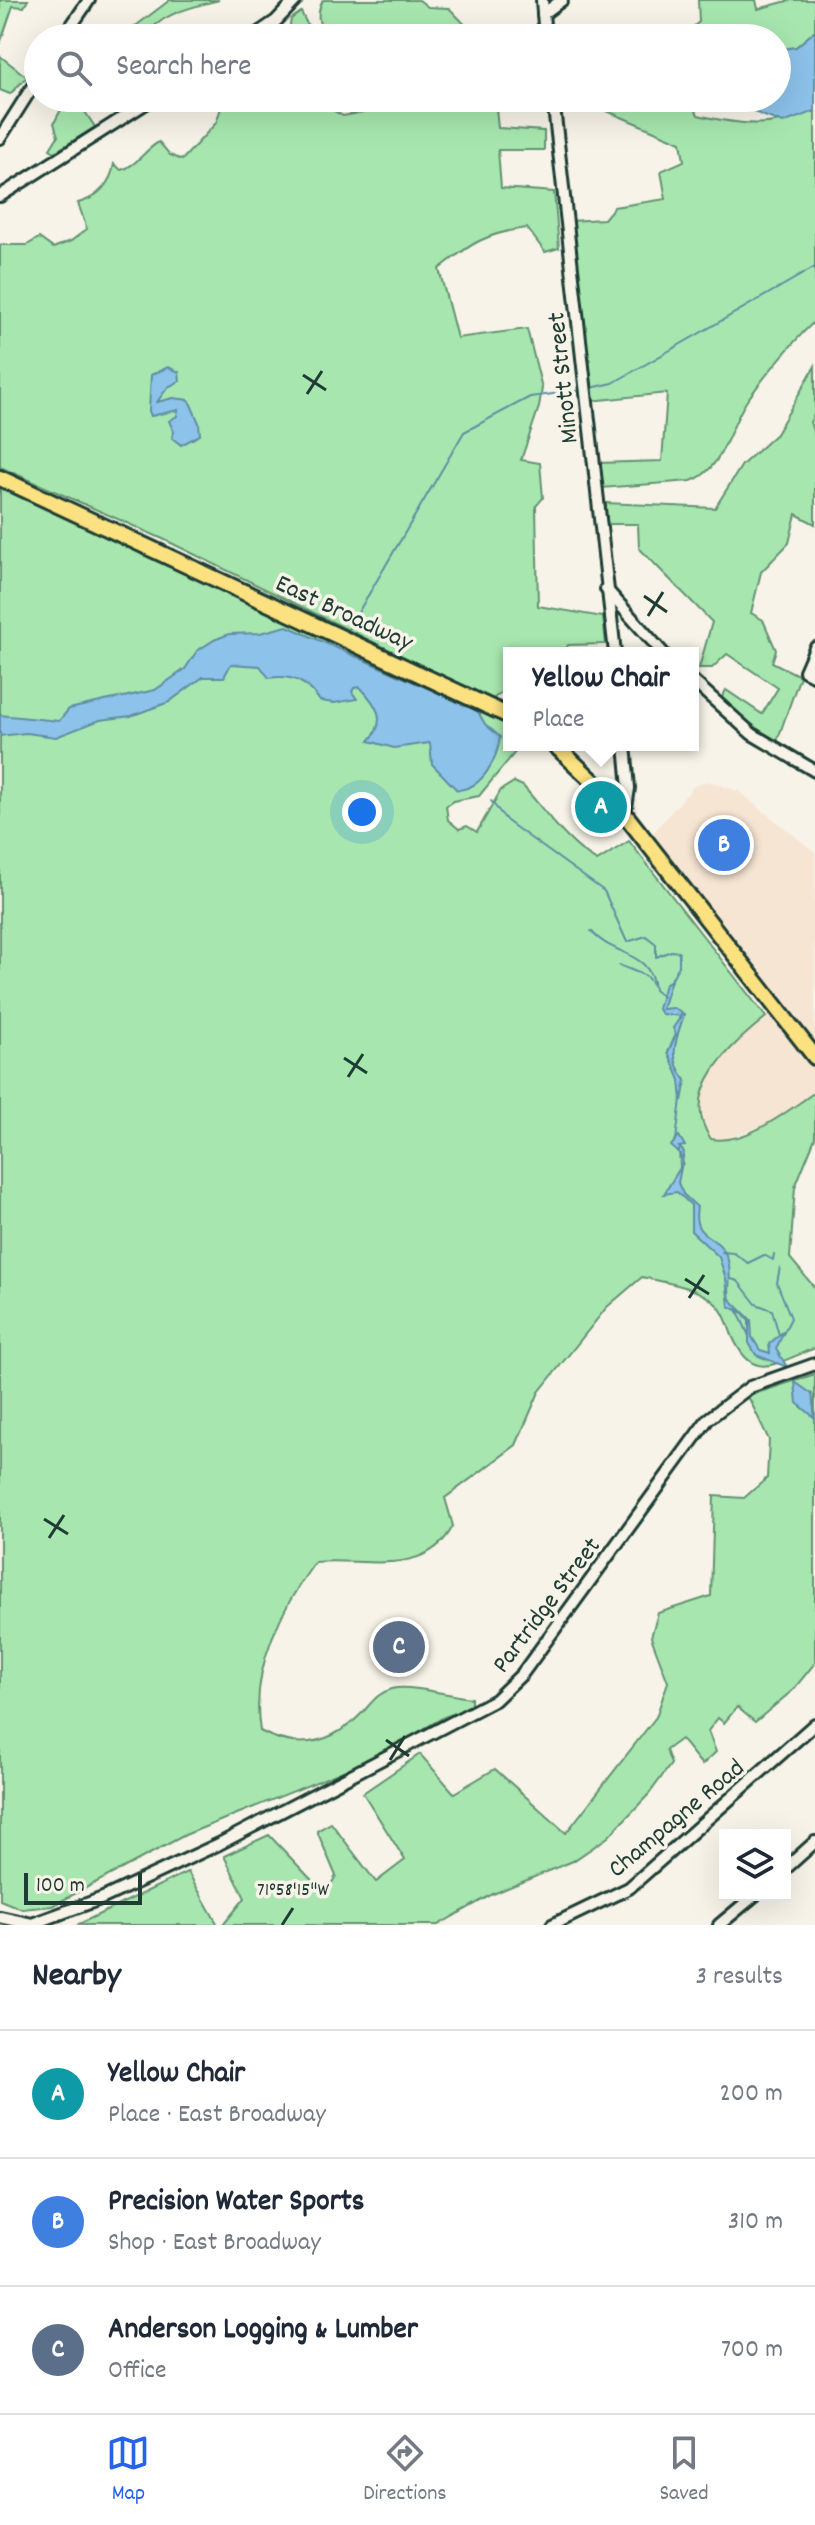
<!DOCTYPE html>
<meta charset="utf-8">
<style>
:root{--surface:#fff;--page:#f6f6f7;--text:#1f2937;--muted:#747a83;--line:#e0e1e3;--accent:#2563eb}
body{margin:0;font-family:Dekko,sans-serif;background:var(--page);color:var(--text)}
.controls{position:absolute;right:24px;bottom:24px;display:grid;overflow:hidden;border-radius:0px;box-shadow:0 8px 32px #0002}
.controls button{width:72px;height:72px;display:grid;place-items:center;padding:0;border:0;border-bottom:2px solid var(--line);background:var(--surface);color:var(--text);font:40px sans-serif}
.scale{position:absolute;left:24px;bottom:20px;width:118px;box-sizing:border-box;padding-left:8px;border:4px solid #1f3d34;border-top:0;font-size:22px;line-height:28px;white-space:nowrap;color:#1f3d34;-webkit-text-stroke:6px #f7f3e8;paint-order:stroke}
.you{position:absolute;left:362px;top:812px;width:28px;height:28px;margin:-20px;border:6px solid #fff;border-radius:50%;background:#1a73e8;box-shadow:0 0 0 12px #1a73e833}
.badge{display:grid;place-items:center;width:52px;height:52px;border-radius:50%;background:var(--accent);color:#fff;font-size:26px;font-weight:700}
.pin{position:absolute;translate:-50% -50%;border:4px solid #fff;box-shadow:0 2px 8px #0006}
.popup{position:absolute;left:503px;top:647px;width:196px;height:104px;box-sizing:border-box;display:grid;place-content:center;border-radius:0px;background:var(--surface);filter:drop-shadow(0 2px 6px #0005);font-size:26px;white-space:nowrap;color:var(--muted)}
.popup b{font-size:30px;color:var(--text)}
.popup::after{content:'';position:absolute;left:50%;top:100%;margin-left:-16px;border:16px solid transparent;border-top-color:var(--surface)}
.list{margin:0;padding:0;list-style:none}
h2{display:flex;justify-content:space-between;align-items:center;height:104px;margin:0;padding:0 32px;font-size:34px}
h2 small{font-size:26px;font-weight:400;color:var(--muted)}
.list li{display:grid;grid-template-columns:52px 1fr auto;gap:24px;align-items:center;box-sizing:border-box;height:128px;padding:0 32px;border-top:2px solid var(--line)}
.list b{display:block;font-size:30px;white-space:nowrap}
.list p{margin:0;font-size:26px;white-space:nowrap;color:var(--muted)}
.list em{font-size:26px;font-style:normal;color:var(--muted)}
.icon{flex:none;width:44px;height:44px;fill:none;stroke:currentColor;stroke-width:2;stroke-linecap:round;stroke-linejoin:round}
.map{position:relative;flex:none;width:815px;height:1925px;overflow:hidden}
.search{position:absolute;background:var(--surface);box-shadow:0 8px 32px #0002;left:24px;right:24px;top:24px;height:88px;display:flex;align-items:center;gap:20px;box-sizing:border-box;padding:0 28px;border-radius:44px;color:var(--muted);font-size:30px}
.sheet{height:488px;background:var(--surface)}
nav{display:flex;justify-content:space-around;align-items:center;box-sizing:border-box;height:112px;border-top:2px solid var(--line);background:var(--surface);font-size:22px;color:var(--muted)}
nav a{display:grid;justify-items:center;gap:4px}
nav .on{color:var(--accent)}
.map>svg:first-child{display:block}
</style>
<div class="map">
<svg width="815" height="1925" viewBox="0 0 815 1925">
<rect width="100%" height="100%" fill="#f7f3e8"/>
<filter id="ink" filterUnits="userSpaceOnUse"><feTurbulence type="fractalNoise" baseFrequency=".0125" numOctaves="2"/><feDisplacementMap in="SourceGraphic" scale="16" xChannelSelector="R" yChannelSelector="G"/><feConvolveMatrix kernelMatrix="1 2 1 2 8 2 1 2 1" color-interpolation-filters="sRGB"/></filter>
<g filter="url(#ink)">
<polygon fill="#f6e5d3" points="707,781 738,791 815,852 815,1092 768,1124 719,1141 711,1139 705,1132 700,1101 704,1089 720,1057 776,1008 646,841 694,786"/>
<g fill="#a7e7af" stroke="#639272" stroke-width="2">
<polygon points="0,0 28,0 24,7 13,6 0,44"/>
<path d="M170 0H219C193 7 159 13 145 38H114L129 31Z"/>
<path d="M323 0H419L428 7 449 8 478 38H374L368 34 324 33C317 21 317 12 323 0Z"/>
<polygon points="698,0 756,0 758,9 791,0 815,0 815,31 796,47 777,50 777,38 680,38 699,22"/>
<polygon points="301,12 314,38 298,38 290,25 291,19"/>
<polygon points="0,56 27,77 10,94 0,90"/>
<polygon points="67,98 78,101 95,127 55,152 50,149 58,136 54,123"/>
<path d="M328 98 331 109 343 116 364 112 372 98H495L498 128 544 131V150H498L501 188 554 192 559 248 545 252 527 228C486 233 470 244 439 269L457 338 527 329 542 388 539 407 521 460 540 463 543 498 536 506 538 606 603 617 606 644 568 645 565 653H509V685L492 700 163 539 0 467V245H27L39 238 53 248 71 241 87 229 78 203C98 198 111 183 114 164L121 170C137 166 144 150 159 142L170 155 182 160 216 123 224 99Z"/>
<path d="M598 98H700L693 105 698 115C744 126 770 128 815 111V321C795 339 762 379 746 402 729 428 723 470 691 481L601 488 598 463 662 461 667 393 590 401 570 221 604 219 614 207 666 199 661 171 684 161 681 142 602 109Z"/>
<polygon points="815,366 815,413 810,422 815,437 815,524 796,514 789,543 761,572 751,613 763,620 776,650 772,662 800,676 776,744 721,699 726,690 762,714 778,688 727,654 712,668 699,668 712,622 639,548 638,524 607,524 606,503 715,508 742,465 776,434"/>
<path d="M0 486 509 725V745L520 746 479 796 453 801 446 806 448 820 459 829 467 826 477 832 501 790 514 782 523 786C546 812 567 844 597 861L629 841 766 1017C733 1044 677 1091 711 1139 747 1145 787 1111 815 1092V1138L795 1187 790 1258 815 1288V1348C773 1364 752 1384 731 1333 728 1324 724 1311 717 1305 699 1286 666 1283 642 1277L607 1307 539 1392 516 1445 445 1498 453 1526C426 1579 362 1557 315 1562 281 1609 250 1670 260 1731 299 1752 333 1744 364 1711 373 1701 378 1693 392 1689 408 1684 452 1696 471 1698V1708L444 1717 373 1759 185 1835 52 1906 22 1909 0 1900Z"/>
<polygon points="815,1374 815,1663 793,1690 755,1722 737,1707 724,1723 718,1718 708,1731 716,1752 702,1765 681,1739 666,1750 671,1764 649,1794 608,1837 573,1861 493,1894 438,1925 223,1925 245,1898 224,1856 269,1835 325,1894 336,1876 317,1831 331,1823 376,1882 405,1860 363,1793 420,1754 454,1793 495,1769 566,1833 656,1717 668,1682 651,1637 658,1613 711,1596 714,1496 744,1498 767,1478 769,1440 748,1396"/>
<polygon points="188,1872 218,1925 77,1925 187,1872"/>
</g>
<g fill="#8dc2eb" stroke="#618da2" stroke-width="2">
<polygon points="815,31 815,111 783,123 756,113 744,98 777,98 777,50 796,47"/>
<polygon points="168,367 179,372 180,381 168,387 157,402 173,398 189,400 199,423 200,435 181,445 172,438 174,432 169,421 177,416 178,410 151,416 149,411 151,375"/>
<path d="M287 626 477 710 485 724 500 737C497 759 483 789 457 790L432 764 430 743 394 748 369 741C388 720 377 705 360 687L354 688 352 692 357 699 334 703 320 701C308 683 293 674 269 678L260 666 231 664 224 677H203L169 702 131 716 100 720 56 737 26 733 0 736V715L59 721 69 709 155 690 185 669 197 651 214 640 229 634 260 633Z"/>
<path d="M671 980 662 1009 673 1008 684 1015C676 1039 667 1058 686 1080L682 1101 680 1080 668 1052 676 1034 673 1028 681 1016 662 1014 658 1009 665 984Z"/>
<path d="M679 1136 685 1146 679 1147 684 1152 678 1183 683 1194 697 1207C691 1241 719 1233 727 1257 733 1275 727 1286 730 1299L751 1320 752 1337 760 1350 770 1353 769 1344 784 1331 776 1349 787 1367 756 1355 749 1343V1321L743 1313 729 1306 726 1279 719 1257 691 1231V1205L677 1192 664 1194 683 1163 680 1154 671 1146Z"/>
<polygon points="795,1382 812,1394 815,1418 797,1403"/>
</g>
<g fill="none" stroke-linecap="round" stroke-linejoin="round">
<g stroke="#618da2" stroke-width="2">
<polyline points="591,388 613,383 815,267"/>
<polyline points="349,628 464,432 530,397 576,391"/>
<polyline points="491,801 507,821 604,891 627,942 646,936 656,944 656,957 671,951 679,952 679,965 670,982"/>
<path d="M591 931C613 957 652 950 654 990L663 997"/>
<polyline points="619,965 646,976 653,985"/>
<polyline points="676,1140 681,1099"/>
<polyline points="679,1150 680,1167"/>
<polyline points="722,1252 734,1253 748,1263 764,1255 773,1260 774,1254"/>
<polyline points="780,1267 777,1283 791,1318 783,1334"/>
<polyline points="731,1279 738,1281 756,1304 772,1310 779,1335"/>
<polyline points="737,1309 749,1336"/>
</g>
<defs>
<g id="minor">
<polyline points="542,0 545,38"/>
<polyline points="543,14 562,0"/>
<polyline points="63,38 89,0"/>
<polyline points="251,38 276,21 296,0"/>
<polyline points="553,98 615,653"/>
<polyline points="0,138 38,78"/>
<polyline points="0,196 154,98"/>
<polyline points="606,589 663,653"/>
<polyline points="815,648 805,671 815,676"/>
<polyline points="693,681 752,734 815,771"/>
<polyline points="625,745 629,788 625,814"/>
<polyline points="785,1869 815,1842"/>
<polyline points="0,1917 32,1924 103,1898 219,1844 495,1700 522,1674 708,1419 750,1387 815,1364"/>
<polyline points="552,1925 629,1888 815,1724"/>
<polyline points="719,1925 755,1895"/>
</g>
<g id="major">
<polyline points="0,478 509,716"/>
<polyline points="555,745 616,803 815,1057"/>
</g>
</defs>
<use href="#minor" stroke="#1f3d34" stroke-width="16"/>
<use href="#major" stroke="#1f3d34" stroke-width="20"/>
<use href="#minor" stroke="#f7f3e8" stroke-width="10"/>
<use href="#major" stroke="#fbe180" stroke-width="14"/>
</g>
</g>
<path fill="none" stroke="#1f3d34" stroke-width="3" d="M303 375 326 390M307 394 322 371M644 596 667 612M648 616 663 592M344 1058 367 1073M348 1077 363 1054M685 1279 709 1294M689 1298 704 1275M44 1519 68 1534M49 1538 64 1515M386 1740 409 1756M390 1760 405 1736M282 1925 293 1908"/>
<g text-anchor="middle" stroke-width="7" stroke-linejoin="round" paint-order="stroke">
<g font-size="26" fill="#1f3d34" stroke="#f7f3e8">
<text transform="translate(561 378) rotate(-96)" y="9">Minott Street</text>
<text transform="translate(345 611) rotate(25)" y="9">East Broadway</text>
<text transform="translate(545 1604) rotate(-53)" y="9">Partridge Street</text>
<text transform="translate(675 1817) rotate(-40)" y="9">Champagne Road</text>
</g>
</g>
<g font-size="20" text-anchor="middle" fill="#1f3d34" stroke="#f7f3e8" stroke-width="7" stroke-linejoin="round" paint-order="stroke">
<text x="293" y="1895">71°58'15"W</text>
</g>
</svg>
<div class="controls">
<button><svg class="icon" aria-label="layers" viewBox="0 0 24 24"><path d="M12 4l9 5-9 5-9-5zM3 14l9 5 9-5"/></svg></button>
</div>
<div class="scale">100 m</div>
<div class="you"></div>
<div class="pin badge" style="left:601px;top:807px;background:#0f9aa8">A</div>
<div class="popup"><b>Yellow Chair</b>Place</div>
<div class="pin badge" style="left:724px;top:845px;background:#3f7fe0">B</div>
<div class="pin badge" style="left:399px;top:1647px;background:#5c6f8a">C</div>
<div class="search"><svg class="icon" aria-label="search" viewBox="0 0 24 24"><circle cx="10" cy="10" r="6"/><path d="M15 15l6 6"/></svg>Search here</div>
</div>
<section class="sheet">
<h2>Nearby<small>3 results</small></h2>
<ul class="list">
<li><span class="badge" style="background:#0f9aa8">A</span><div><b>Yellow Chair</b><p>Place · East Broadway</p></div><em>200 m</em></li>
<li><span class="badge" style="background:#3f7fe0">B</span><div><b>Precision Water Sports</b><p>Shop · East Broadway</p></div><em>310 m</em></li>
<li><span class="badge" style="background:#5c6f8a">C</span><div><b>Anderson Logging &amp; Lumber</b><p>Office</p></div><em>700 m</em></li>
</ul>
</section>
<nav>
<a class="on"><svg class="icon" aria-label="map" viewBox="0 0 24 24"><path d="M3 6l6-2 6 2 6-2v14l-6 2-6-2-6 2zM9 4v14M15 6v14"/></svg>Map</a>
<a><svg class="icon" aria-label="directions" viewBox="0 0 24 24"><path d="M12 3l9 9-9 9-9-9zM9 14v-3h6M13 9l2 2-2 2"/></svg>Directions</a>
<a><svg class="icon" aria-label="saved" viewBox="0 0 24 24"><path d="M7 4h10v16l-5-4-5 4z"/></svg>Saved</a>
</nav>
